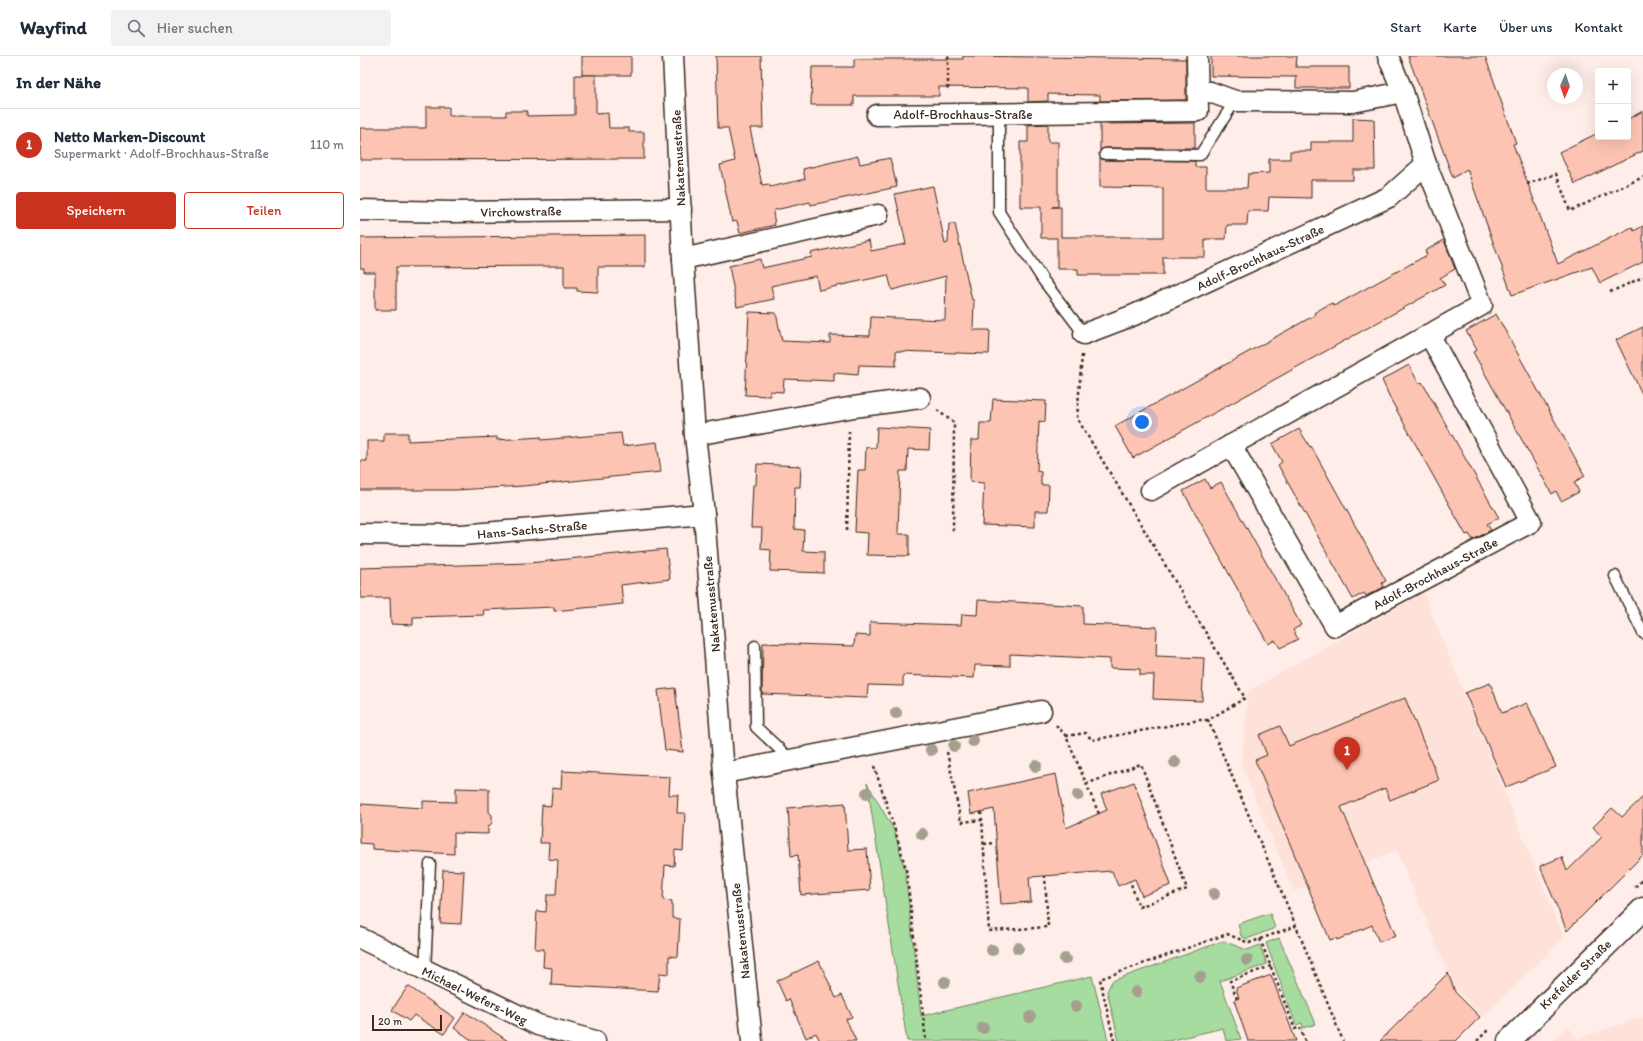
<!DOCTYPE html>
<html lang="de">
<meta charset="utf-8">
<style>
:root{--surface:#fff;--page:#f2f2f3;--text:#1f2937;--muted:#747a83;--line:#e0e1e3;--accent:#c8321e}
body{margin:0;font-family:Itim,sans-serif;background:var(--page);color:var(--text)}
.controls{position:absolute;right:12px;top:12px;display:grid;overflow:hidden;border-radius:4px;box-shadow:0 4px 16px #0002}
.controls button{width:36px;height:36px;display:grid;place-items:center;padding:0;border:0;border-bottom:1px solid var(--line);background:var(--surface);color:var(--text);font:20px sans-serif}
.compass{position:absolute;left:1187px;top:12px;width:36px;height:36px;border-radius:50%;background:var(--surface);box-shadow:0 4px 16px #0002;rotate:182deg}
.scale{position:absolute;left:12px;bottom:10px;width:70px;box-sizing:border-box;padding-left:4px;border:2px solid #3b2a1e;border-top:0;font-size:11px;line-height:14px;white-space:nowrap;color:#3b2a1e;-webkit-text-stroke:3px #fff;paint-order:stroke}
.you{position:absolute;left:782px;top:366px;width:14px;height:14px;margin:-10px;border:3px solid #fff;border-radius:50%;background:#1a73e8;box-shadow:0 0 0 6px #1a73e833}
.badge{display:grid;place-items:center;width:26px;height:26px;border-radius:50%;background:var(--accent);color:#fff;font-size:13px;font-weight:700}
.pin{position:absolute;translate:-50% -33px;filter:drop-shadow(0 1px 2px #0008)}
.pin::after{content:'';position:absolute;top:21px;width:14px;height:12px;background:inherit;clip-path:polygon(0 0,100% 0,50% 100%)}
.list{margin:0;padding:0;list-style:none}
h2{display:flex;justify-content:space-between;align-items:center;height:52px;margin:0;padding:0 16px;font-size:17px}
h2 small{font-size:13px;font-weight:400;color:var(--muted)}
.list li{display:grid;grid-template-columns:26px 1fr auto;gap:12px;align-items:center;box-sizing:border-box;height:72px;padding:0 16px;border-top:1px solid var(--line)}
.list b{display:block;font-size:15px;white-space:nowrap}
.list p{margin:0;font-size:13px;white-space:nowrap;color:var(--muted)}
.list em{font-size:13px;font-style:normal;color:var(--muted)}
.actions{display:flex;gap:8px;padding:12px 16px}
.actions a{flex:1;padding:9px 0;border:1px solid var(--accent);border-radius:4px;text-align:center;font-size:14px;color:var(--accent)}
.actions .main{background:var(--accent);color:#fff}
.icon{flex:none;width:22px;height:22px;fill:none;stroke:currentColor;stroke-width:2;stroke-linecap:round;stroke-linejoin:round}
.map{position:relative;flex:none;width:1283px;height:985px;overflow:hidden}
header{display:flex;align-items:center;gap:24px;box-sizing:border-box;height:56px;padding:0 20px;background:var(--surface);border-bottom:1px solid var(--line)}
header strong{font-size:19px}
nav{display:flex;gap:22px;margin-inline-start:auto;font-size:14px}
.search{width:280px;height:36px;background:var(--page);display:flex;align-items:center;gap:10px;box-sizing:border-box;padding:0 14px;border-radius:4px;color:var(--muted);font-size:15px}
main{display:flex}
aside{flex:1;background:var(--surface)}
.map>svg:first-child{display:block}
</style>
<header>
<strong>Wayfind</strong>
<div class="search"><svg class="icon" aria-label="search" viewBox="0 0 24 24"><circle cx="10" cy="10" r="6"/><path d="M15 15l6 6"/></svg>Hier suchen</div>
<nav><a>Start</a><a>Karte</a><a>Über uns</a><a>Kontakt</a></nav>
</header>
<main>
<aside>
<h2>In der Nähe<small></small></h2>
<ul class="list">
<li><span class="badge">1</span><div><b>Netto Marken-Discount</b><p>Supermarkt · Adolf-Brochhaus-Straße</p></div><em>110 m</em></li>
</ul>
<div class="actions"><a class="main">Speichern</a><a>Teilen</a></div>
</aside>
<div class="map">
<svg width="1283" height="985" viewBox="0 0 1283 985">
<rect width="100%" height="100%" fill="#feede8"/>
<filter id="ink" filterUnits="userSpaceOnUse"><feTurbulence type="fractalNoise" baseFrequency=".025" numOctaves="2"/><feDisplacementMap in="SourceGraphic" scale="8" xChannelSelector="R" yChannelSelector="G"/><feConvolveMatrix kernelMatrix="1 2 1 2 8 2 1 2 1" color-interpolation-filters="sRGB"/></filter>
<g filter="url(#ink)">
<g fill="#fee1d8">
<polygon points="1063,537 1204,882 1122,961 1094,931 1037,794 934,835 882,711 888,635"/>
<polygon points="1283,961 1283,985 1193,985 1208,970 1217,983"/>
</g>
<g fill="#a6dca0" stroke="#70835f">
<polygon points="507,727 534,774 545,814 561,960 732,920 748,984 747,985 547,985"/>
<polygon points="910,857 915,872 887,883 881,880 878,868"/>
<polygon points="919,882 956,968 943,972 942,967 936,969 906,887"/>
<polygon points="863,885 887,894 900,889 907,908 860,925 881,983 866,985 863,972 809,985 759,985 747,935 752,925"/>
</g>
<g fill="#fdc4b4" stroke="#3b2a1e">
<rect x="222" y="0" width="49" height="19"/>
<polygon points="356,0 401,0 403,72 390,72 402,129 409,128 410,131 445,123 443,113 498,100 500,108 530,102 537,131 451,149 450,146 415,154 413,156 415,169 380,177 377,165 372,166 360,109 375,105 368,72 358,72"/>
<polygon points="603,0 826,3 826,44 740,45 740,39 688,38 688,45 668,46 668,32 579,31 579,40 494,40 494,49 451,49 452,11 494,11 494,3 603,3"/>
<polygon points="851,0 937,0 936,11 989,11 989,32 936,32 936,19 936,21 851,20"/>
<polygon points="1048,0 1125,0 1156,87 1153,88 1198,208 1272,171 1274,175 1283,170 1283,206 1240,227 1232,211 1152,239 1107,113 1093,122"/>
<polygon points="215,19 236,19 236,58 248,57 249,72 269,72 269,76 284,76 284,103 0,104 0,72 66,72 66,51 89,51 89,60 146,60 146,55 167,55 167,60 215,59"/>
<polygon points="1283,55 1283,95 1215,128 1199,96 1238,77 1238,81 1268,81 1268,63"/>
<polygon points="993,62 1014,63 1015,114 993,114 993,124 951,124 951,142 909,141 908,155 888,155 887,169 867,169 866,183 845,183 845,201 803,201 803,219 718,219 718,213 697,213 697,182 681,182 681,151 660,151 660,86 668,86 668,69 688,68 688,86 698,86 698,151 692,151 701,151 701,181 803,181 803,132 740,131 740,102 745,104 835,105 835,111 846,111 846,132 887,132 888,118 909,117 909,103 930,103 930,95 951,95 951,86 993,86"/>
<polygon points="835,67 835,92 745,92 740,94 740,68"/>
<polygon points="573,130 585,188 588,187 589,168 595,168 612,244 614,244 613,274 630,274 629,298 536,295 536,310 499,309 498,319 474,317 474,325 424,323 423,336 410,335 410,340 385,339 389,256 416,257 422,285 470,287 470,279 510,280 511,261 585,264 586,220 532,234 528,219 459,234 456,220 411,230 414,243 377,251 369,210 400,203 402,212 452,201 451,197 509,184 511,195 546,188 535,138"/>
<polygon points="285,179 285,211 238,211 238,236 217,235 217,232 204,232 204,210 36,211 36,254 15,254 15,216 4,216 4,212 0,212 0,182"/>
<polygon points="1084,184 1095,213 1080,222 1085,229 773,402 755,370 955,259 954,257 964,251 972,247 974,250 1067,199 1065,195"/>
<polygon points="1136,258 1225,420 1214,426 1219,436 1201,445 1196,435 1192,438 1113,296 1117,294 1106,275"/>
<polygon points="1283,271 1283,340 1256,284"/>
<polygon points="1049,309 1059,328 1062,326 1139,462 1127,468 1131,474 1113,484 1109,478 1106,479 1031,344 1022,324"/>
<polygon points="633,343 686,345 685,366 679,365 677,415 681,416 681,429 689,429 688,455 675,455 675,471 622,469 624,427 610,426 611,384 619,384 620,367 631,367"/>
<polygon points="517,371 570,374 569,394 548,393 547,415 540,415 538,478 549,478 549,500 507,499 508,477 495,476 498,414 505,414 506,391 516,392"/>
<polygon points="939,373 950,391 951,390 1026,525 1022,527 1024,531 1006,540 1004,537 993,543 918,409 922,406 912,388"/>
<polygon points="24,377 48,377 48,385 137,381 137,384 181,381 181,384 261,377 263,390 297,386 301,416 163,430 96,434 0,434 0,405 7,405 7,385 24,385"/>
<polygon points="397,408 441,410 440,431 435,431 434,473 444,474 443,495 464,496 464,517 410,515 411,494 401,493 402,472 391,472 393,429 396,429"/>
<polygon points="845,423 850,432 861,426 941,569 933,574 938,583 920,592 915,584 908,588 823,435"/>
<polygon points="306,493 310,523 261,529 263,548 194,555 194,551 123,554 124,559 53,561 53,569 31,568 30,542 0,542 0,512 169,507"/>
<polygon points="618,544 723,550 723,568 797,571 796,600 844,602 842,645 793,643 794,619 780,619 780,613 750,612 750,603 650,598 650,610 615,609 614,622 543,619 543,630 508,629 507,642 402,638 403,587 494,590 495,579 510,580 510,566 601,569 602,558 617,559"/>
<polygon points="1130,627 1142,657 1167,647 1196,711 1146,731 1105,637"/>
<polygon points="315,632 323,696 305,694 298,634"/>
<polygon points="1045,642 1079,724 1030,744 1025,732 981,751 1036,880 1019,886 1012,869 977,884 976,882 970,884 895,704 907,699 899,679 920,670 929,690"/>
<polygon points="202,715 310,721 309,739 318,739 317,757 325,757 323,795 315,794 314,810 305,809 303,844 312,845 312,862 320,863 318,901 309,900 309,918 300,917 298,935 191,929 192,912 183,911 184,893 175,893 177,855 186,856 187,839 196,839 198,804 188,803 189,787 180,787 182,749 191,750 192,732 201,733"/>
<polygon points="696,718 706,772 747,754 741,738 774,726 811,829 782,840 775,823 758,830 752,815 669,821 671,846 641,848 634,753 611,758 608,737"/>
<polygon points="96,732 129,733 129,756 132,759 132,767 128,771 128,778 94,777 94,798 12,793 12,788 0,787 0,748 63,752 63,745 96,746"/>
<polygon points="1283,741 1283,799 1207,875 1180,810 1202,801 1207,815 1242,781 1233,771 1252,752 1262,761"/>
<polygon points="485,747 488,794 507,793 510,834 441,839 438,799 431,800 428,752"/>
<polygon points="83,814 104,815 101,868 80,867"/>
<polygon points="459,905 476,942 482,939 492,961 486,963 496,985 460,985 456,977 446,982 429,943 426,945 417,925"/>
<polygon points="1088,917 1095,936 1120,961 1096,985 1020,985"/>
<polygon points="911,919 936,985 888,985 874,944 879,942 876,932"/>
<polygon points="48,930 95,962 84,978 54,959 49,965 32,954"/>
<polygon points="105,956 148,985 113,985 94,972"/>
</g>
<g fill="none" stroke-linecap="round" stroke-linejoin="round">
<defs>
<g id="lane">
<polyline points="639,58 639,156 683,224 724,278"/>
<polyline points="745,98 840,99 875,45"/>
<polyline points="1255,520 1283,577"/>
<polyline points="395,590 396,671 432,705"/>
<polyline points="65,915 70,808"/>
</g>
<g id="street">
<polyline points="313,0 323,203 335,379 344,458 364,717 392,985"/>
<polyline points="838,35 850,36 875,45 993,46 1043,36"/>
<polyline points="517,59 838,55 837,0"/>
<polyline points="0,154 92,156 321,153"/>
<polyline points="323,203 518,159"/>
<polyline points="724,278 774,259 1029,141 1066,108 1043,36 1028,0"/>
<polyline points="335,379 494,351 560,342"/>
<polyline points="871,389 975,570 1171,466 1069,278"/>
<polyline points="791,434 1122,249 1066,108"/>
<polyline points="0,478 102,479 344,458"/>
<polyline points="364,717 681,655"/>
<polyline points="0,882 178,969 235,985"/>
</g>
<polyline id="secondary" points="1149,985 1283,853"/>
</defs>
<use href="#lane" stroke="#3b2a1e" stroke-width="13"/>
<use href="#street" stroke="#3b2a1e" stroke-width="23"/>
<use href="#secondary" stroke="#3b2a1e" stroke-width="25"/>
<g stroke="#3b2a1e" stroke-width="2.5" stroke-dasharray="3 3" stroke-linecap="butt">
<polyline points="588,0 588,36"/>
<polyline points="1167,128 1196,118 1210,155 1283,121"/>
<polyline points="1250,236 1283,221"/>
<polyline points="722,299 717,362 885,642 848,664 936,870 983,985"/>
<polyline points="577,354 594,367 593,477"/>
<polyline points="487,474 489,374"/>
<polyline points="696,669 706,680 739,758"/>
<polyline points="706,680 726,677 732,684 839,664 848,664"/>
<polyline points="587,696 601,766 622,764 629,875 688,871 685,820"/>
<polyline points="514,710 535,774 546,813 566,985"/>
<polyline points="726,728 781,708 827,833 779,851 770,825"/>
<polyline points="621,756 622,764"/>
<polyline points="624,788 636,787"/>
<polyline points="1275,831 1283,823"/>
<polyline points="900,883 935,973 940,971 945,985"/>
<polyline points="877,943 870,925 911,910"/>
<polyline points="754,985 740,923 867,878 889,887 936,870"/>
<polyline points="1117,985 1128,974"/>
</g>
<use href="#lane" stroke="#fff" stroke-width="10"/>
<use href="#street" stroke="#fff" stroke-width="20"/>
<use href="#secondary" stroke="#fff" stroke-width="22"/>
</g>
<g fill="#a49f8e">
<circle cx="536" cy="657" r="6"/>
<circle cx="613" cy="685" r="6"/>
<circle cx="594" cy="690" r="6"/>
<circle cx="571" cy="694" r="6"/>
<circle cx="815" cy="706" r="6"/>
<circle cx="676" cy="710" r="6"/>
<circle cx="507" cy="737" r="6"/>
<circle cx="718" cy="739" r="6"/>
<circle cx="562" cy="778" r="6"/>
<circle cx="854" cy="838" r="6"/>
<circle cx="658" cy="892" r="6"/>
<circle cx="632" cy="894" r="6"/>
<circle cx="705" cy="903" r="6"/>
<circle cx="887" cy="904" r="6"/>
<circle cx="840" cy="921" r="6"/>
<circle cx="585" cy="926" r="6"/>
<circle cx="776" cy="936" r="6"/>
<circle cx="716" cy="950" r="6"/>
<circle cx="670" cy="961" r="6"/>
<circle cx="623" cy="972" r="6"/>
</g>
</g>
<g text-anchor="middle" stroke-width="3.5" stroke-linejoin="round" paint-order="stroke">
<g font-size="13" fill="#3b2a1e" stroke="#fff">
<text x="603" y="63">Adolf-Brochhaus-Straße</text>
<text transform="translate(318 102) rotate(-93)" y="5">Nakatenusstraße</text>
<text transform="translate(161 155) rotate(-1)" y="5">Virchowstraße</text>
<text transform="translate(900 201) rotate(-25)" y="5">Adolf-Brochhaus-Straße</text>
<text transform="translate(172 473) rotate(-5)" y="5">Hans-Sachs-Straße</text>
<text transform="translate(1075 517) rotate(-28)" y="5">Adolf-Brochhaus-Straße</text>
<text transform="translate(351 548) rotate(-95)" y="5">Nakatenusstraße</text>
<text transform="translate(380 875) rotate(-96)" y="5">Nakatenusstraße</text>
<text transform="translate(1215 918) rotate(-44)" y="5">Krefelder Straße</text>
<text transform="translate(115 939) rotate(26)" y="5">Michael-Wefers-Weg</text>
</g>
</g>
</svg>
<div class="controls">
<button>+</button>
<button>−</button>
</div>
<svg class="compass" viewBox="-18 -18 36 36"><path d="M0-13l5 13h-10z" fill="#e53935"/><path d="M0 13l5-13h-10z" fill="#747a83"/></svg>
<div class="scale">20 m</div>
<div class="you"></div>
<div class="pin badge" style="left:987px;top:714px">1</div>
</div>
</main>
